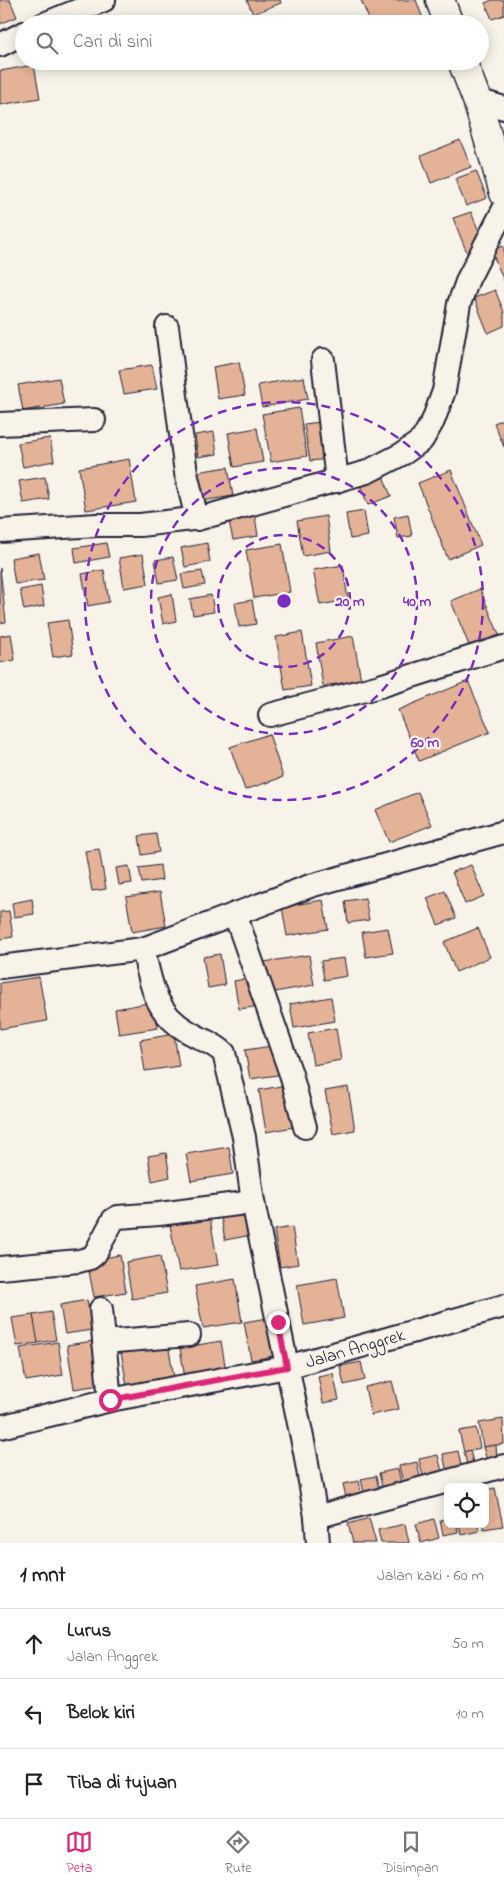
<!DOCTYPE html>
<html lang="id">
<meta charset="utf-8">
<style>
:root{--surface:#fff;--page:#f2f2f2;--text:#222;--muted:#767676;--line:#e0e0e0;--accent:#db2777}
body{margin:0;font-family:"Indie Flower",sans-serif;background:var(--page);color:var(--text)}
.controls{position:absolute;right:15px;bottom:15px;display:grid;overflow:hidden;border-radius:8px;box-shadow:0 2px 12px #0003}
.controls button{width:45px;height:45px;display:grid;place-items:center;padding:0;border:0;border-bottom:1px solid var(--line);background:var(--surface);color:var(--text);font:25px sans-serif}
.stop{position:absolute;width:15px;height:15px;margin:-11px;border:4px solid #db2777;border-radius:50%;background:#fff}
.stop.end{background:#db2777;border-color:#fff;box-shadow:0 1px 5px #0008}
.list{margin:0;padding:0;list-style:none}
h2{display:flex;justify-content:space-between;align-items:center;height:65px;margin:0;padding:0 20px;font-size:21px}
h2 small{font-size:16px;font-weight:400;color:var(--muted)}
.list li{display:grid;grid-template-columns:32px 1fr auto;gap:15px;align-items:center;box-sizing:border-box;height:70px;padding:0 20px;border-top:1px solid var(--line)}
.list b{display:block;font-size:19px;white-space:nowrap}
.list p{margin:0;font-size:16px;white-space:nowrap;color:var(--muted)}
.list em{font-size:16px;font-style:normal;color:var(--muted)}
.icon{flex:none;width:28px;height:28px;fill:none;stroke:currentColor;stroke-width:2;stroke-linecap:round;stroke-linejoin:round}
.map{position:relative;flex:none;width:504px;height:1543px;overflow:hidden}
.search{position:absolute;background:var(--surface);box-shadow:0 2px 12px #0003;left:15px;right:15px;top:15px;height:55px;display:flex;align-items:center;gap:12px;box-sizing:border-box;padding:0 18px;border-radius:28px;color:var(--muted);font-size:19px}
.sheet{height:275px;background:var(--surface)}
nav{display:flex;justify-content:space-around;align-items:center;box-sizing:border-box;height:70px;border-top:1px solid var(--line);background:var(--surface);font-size:14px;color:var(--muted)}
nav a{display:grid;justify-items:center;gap:2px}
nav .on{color:var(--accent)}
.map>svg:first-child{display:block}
</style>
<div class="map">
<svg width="504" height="1543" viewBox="0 0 504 1543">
<rect width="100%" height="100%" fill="#f7f3e8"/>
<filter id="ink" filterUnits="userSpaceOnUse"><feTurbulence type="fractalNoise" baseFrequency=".02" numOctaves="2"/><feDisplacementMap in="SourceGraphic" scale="10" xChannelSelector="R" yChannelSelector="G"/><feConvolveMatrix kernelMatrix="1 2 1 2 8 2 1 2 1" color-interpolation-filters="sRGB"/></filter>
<g filter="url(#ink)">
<g fill="#e4b296" stroke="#22223b">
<polygon points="0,0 10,0 17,17 0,24"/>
<polygon points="247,0 280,0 281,3 253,14"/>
<polygon points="361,0 416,0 425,24 371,24"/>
<polygon points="492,0 504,0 504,15 492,19 485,3"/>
<polygon points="386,61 404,61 388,67"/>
<polygon points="34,65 40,98 0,105 0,71"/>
<polygon points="460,140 471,167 431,183 421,156"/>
<polygon points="476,171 487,198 466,206 455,179"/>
<polygon points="471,212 485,246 467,253 453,218"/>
<polygon points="503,246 504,248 504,281 491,250"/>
<polygon points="495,290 504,312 504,326 488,333 474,298"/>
<polygon points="239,362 245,395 218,399 213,367"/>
<polygon points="152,365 157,389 124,394 119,370"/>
<polygon points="304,377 308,399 262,407 258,385"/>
<polygon points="59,378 64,404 23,411 18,385"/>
<polygon points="299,408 307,456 271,462 262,414"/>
<polygon points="504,419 504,447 494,423"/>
<polygon points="321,422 328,459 310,461 304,424"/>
<polygon points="257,428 263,462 234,467 228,433"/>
<polygon points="214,432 217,454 198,457 195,435"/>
<polygon points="50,438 54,461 23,467 18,443"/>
<polygon points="129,459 136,502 86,510 79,468"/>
<polygon points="228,467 233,496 201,501 196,472"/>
<polygon points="451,470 481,545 448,559 418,483"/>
<polygon points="383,476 391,496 368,505 360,485"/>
<polygon points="45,477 49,499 23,503 19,481"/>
<polygon points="364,511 368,536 350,539 346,514"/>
<polygon points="408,514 412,536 398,538 394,517"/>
<polygon points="255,516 258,536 233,540 229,521"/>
<polygon points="326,516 331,551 303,556 297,521"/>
<polygon points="106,543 109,557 76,563 74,548"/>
<polygon points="207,543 210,562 185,567 181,548"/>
<polygon points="282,544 290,592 254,598 246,550"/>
<polygon points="39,553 44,580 15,584 11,558"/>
<polygon points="143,554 148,584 124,588 119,558"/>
<polygon points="173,557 178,580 159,583 155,560"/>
<polygon points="343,565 348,600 320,605 313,570"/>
<polygon points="0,568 6,622 0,623"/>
<polygon points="104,570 109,602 88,606 82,574"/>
<polygon points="202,571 205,585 184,589 181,574"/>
<polygon points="41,586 44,606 24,610 20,590"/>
<polygon points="480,589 500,637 470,648 451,601"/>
<polygon points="172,594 176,621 163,624 158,597"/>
<polygon points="211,595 214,612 193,615 190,599"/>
<polygon points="252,600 256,624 239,627 235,603"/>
<polygon points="68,620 73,654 53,657 47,623"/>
<polygon points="302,632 311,686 285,690 276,637"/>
<polygon points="11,634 15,660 0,663 0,636"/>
<polygon points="353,636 361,680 323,686 316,643"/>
<polygon points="468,681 490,732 419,761 398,710"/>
<polygon points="269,734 283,777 245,790 230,747"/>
<polygon points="418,792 432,825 389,842 375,810"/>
<polygon points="156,834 159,852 142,855 139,836"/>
<polygon points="99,849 106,889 92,891 85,851"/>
<polygon points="160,865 162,880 142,883 139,868"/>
<polygon points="471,865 484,896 465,904 452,872"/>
<polygon points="129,866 132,883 119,885 116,868"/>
<polygon points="445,891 456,918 438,925 427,898"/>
<polygon points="160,892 166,926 132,932 126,897"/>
<polygon points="365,898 369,920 348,923 345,901"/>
<polygon points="32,899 34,914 14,917 12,903"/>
<polygon points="323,900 328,929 287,936 282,907"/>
<polygon points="9,911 13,937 0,939 0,912"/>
<polygon points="388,928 393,953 366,957 362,932"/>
<polygon points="478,928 490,957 456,972 444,942"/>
<polygon points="220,954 225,985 208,988 203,957"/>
<polygon points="309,955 314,985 269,993 264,962"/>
<polygon points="344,958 347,976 324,980 321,961"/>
<polygon points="39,977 47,1021 0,1029 0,983"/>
<polygon points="255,977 260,1006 239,1009 234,981"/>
<polygon points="331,997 335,1021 294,1028 290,1004"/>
<polygon points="154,1002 158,1028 119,1034 115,1009"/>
<polygon points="336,1028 341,1060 313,1065 308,1033"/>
<polygon points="174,1034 179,1066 145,1071 140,1040"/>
<polygon points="279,1045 284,1074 250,1079 245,1050"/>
<polygon points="292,1084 299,1126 266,1132 259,1090"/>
<polygon points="348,1087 355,1130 333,1134 325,1091"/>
<polygon points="229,1147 233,1174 191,1181 186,1154"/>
<polygon points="166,1153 170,1177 152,1181 148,1156"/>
<polygon points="247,1206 252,1235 225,1240 220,1211"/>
<polygon points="210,1218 218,1265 179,1271 170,1225"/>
<polygon points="292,1227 298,1264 280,1267 274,1230"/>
<polygon points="120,1255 126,1292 94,1297 87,1261"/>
<polygon points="160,1256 167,1293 132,1299 126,1262"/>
<polygon points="337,1278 344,1318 304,1325 297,1285"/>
<polygon points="235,1279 242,1322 203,1328 195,1286"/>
<polygon points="87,1300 92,1330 65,1334 60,1305"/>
<polygon points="51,1312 56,1340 37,1343 33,1315"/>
<polygon points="33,1315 38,1343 17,1346 12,1318"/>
<polygon points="268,1318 274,1356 251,1360 244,1322"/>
<polygon points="93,1341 100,1385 74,1389 67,1345"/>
<polygon points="221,1341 226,1371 185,1378 180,1348"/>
<polygon points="58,1342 63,1375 26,1381 20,1348"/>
<polygon points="168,1344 174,1378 127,1386 121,1352"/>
<polygon points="361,1362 365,1380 344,1385 340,1366"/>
<polygon points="333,1373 339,1400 323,1403 318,1376"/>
<polygon points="392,1381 399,1409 371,1415 365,1387"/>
<polygon points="503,1419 504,1444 483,1447 479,1423"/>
<polygon points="476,1428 480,1448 464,1452 459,1431"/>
<polygon points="496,1445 497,1461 488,1464 483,1447"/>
<polygon points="470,1450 474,1467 468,1469 464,1452"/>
<polygon points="458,1451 462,1470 447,1473 443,1454"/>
<polygon points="438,1455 443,1476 424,1481 419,1459"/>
<polygon points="417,1462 421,1482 404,1486 399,1466"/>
<polygon points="398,1469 402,1488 383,1492 379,1473"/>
<polygon points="376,1476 380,1494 365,1497 361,1479"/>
<polygon points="359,1481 362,1498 347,1502 343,1484"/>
<polygon points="495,1488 503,1526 484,1529 483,1524 485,1524 485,1510 487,1510 485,1490"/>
<polygon points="369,1518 376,1543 353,1543 348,1524"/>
<polygon points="448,1518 448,1524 457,1524 458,1532 443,1535 440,1520"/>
<polygon points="434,1519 439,1538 421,1543 416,1524"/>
<polygon points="405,1524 409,1543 381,1543 378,1530"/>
<polygon points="459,1524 478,1524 479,1531 461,1535"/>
</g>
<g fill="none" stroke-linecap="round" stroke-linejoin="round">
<defs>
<g id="street">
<polyline points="44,24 104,0"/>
<polyline points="0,45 24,33"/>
<polyline points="477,100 504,108"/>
<polyline points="167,327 186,473 197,519"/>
<polyline points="323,360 337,481"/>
<polyline points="0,424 94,420"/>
<polyline points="0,531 97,525 140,525 201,518 367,472 404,453 422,440 433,421 444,391 459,304 468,279 504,209"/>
<polyline points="270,715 380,686 504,647"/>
<polyline points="235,914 291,1074 305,1127"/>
<path d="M143 949C151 983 154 1012 187 1031 200 1039 214 1043 224 1053L244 1137 253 1202 305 1452 316 1517 318 1543"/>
<polyline points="0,967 143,949 310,886 504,832"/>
<polyline points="0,1268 79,1261 90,1258 95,1254 113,1220 118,1217 159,1214 253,1202"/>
<polyline points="101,1309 110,1400"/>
<polyline points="104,1342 189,1335"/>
<polyline points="0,1427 110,1400 287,1367 504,1306"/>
<polyline points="316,1517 504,1466"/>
</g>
<g id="secondary">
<polyline points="440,0 449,24"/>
<polyline points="462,61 477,100 504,193"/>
</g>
</defs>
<use href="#street" stroke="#22223b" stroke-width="26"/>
<use href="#secondary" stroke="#22223b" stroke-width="31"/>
<use href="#street" stroke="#f7f3e8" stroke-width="22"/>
<use href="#secondary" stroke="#f7f3e8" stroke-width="28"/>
</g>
</g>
<g fill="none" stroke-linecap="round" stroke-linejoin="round" filter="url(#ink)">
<polyline stroke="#db2777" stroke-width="6" points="110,1400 287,1367 278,1322"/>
</g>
<g fill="none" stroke="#7b2cbf" stroke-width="2.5" stroke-dasharray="9 6">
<circle cx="284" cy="601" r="66"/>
<circle cx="284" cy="601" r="133"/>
<circle cx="284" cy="601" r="199"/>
</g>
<g text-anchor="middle" stroke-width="4.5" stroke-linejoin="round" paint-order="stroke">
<g font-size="18" fill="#22223b" stroke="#f7f3e8">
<text transform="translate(355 1348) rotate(-16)" y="6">Jalan Anggrek</text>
</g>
</g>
<circle cx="284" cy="601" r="8" fill="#7b2cbf" stroke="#f7f3e8" stroke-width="2.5"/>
<g font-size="15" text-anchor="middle" font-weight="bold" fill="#7b2cbf" stroke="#f7f3e8" stroke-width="4.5" stroke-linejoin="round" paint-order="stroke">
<text x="350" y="606">20 m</text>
<text x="417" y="606">40 m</text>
<text x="425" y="747">60 m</text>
</g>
</svg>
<div class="controls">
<button><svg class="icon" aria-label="locate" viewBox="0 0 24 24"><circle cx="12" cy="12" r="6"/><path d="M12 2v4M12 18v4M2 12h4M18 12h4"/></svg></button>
</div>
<div class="stop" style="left:110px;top:1400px"></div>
<div class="stop end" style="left:278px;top:1322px"></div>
<div class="search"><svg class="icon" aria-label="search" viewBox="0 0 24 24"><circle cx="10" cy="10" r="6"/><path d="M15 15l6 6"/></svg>Cari di sini</div>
</div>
<section class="sheet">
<h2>1 mnt<small>Jalan kaki · 60 m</small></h2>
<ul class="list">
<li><svg class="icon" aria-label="ahead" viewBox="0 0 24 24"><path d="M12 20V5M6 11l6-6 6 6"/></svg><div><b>Lurus</b><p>Jalan Anggrek</p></div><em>50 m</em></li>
<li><svg class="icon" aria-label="left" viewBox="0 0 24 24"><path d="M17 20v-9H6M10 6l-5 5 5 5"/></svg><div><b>Belok kiri</b></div><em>10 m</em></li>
<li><svg class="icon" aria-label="arrive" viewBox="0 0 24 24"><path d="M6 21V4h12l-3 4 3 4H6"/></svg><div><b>Tiba di tujuan</b></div></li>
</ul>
</section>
<nav>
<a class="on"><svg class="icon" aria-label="map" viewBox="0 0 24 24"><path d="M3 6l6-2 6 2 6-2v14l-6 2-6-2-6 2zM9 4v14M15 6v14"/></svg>Peta</a>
<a><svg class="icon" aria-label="directions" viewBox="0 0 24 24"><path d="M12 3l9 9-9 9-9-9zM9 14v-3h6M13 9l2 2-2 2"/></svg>Rute</a>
<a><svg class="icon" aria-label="saved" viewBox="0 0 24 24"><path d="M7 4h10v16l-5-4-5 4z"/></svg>Disimpan</a>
</nav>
